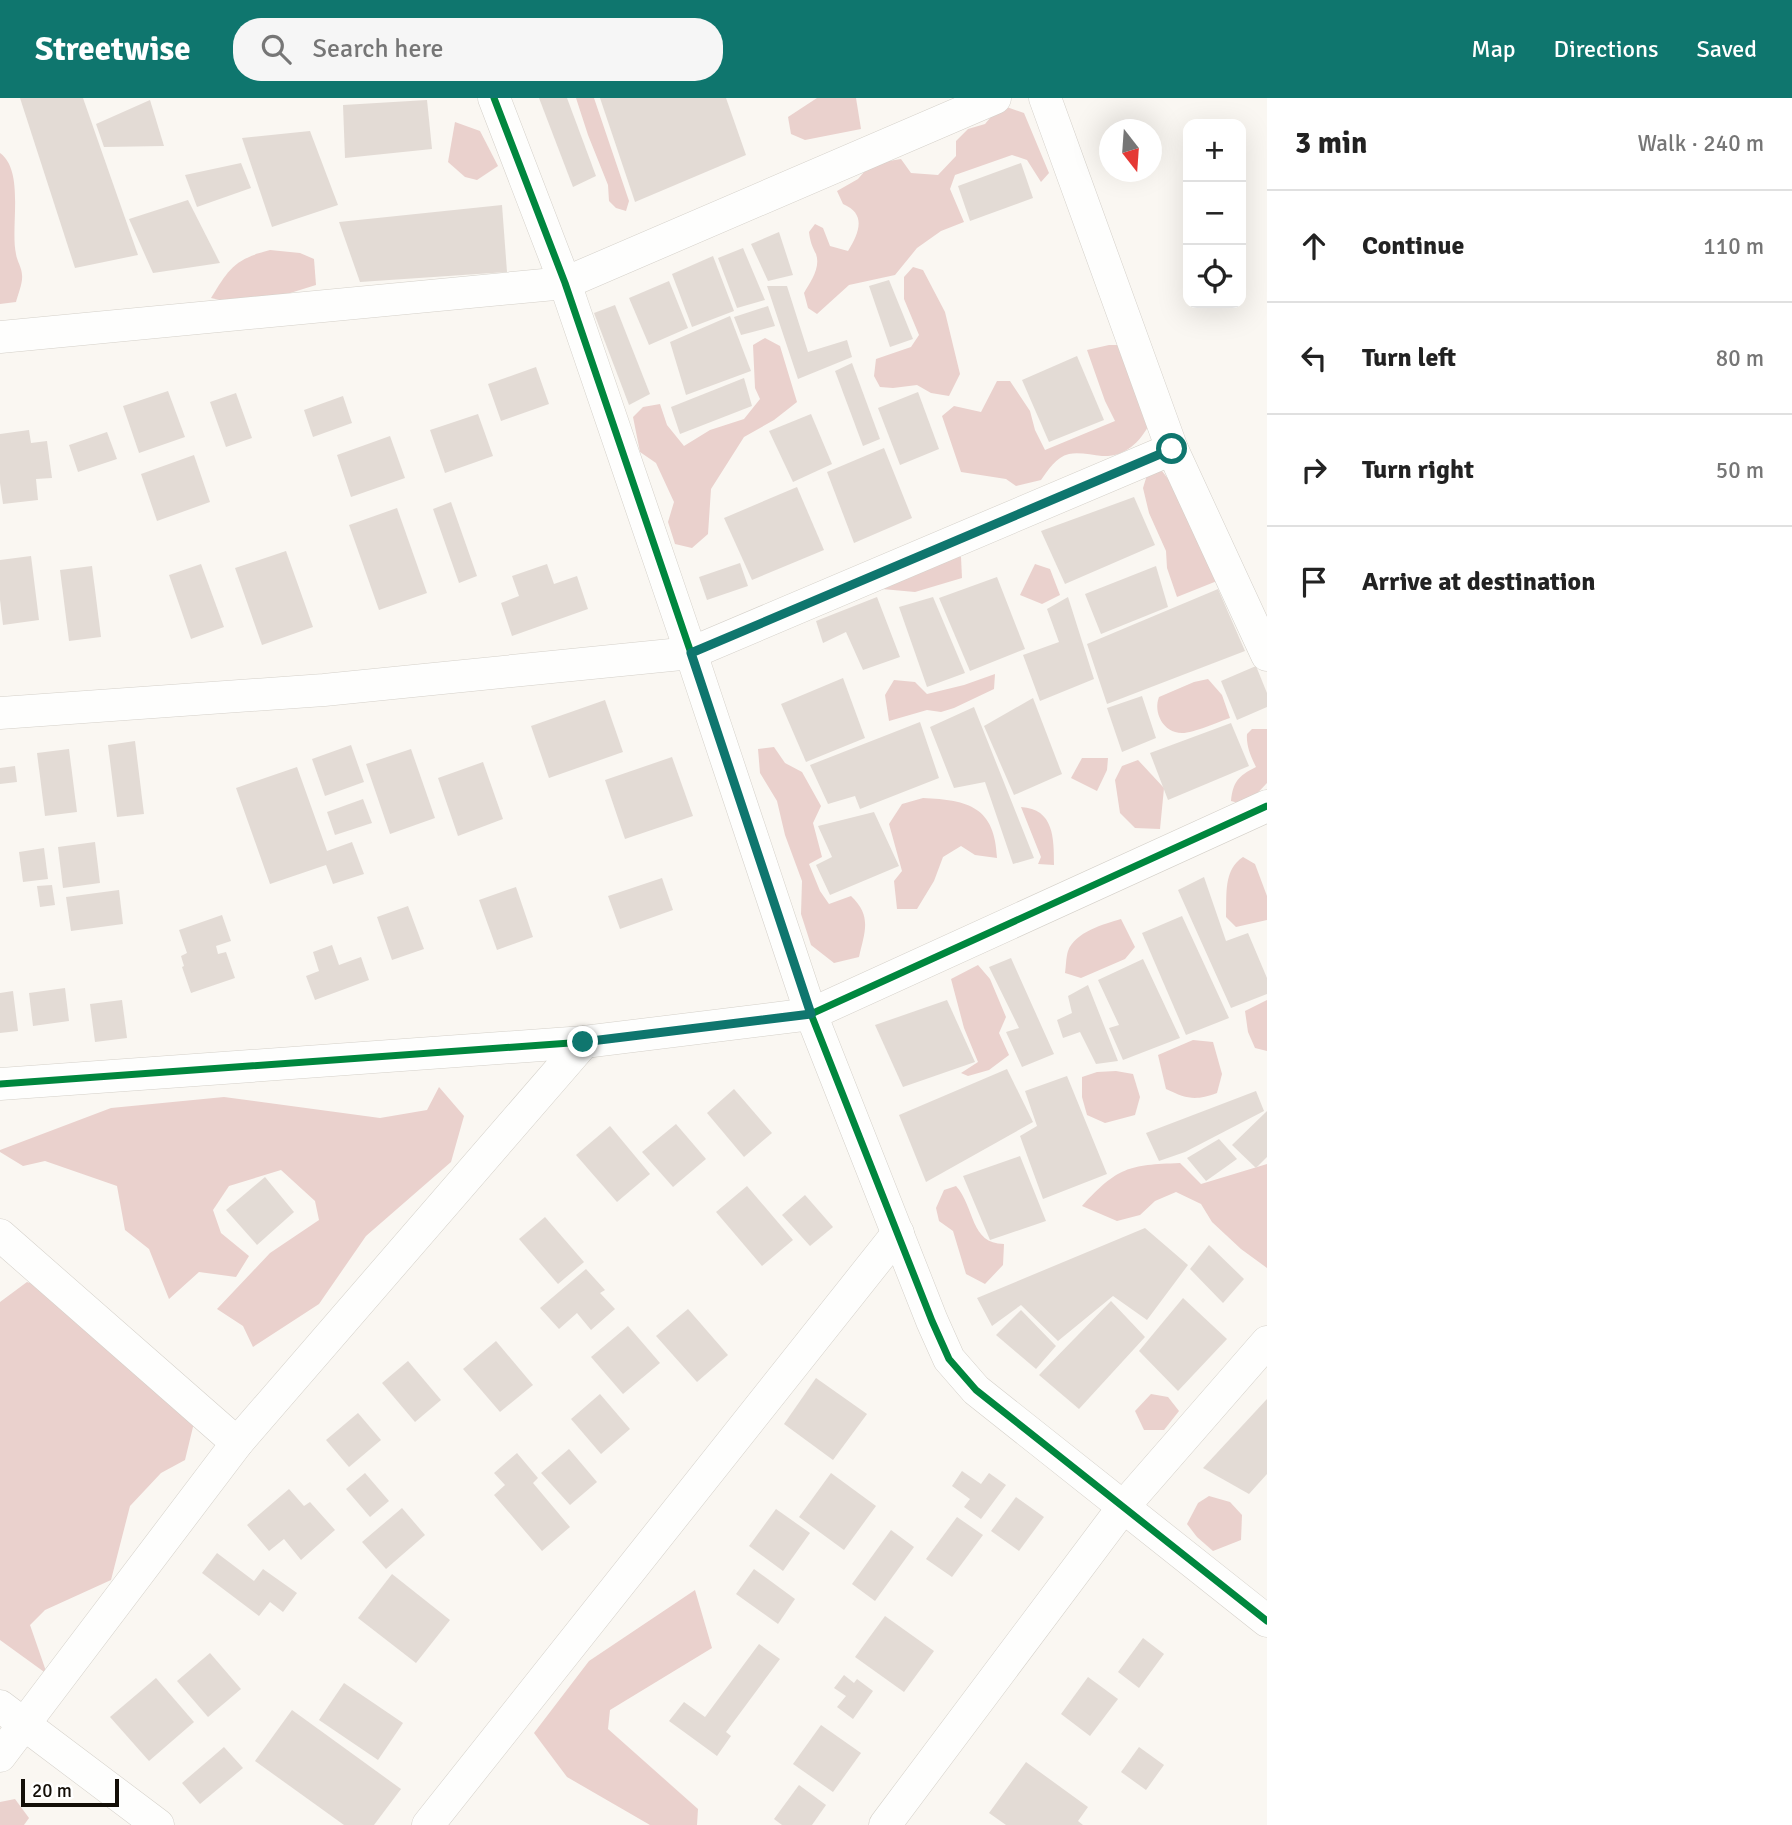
<!DOCTYPE html>
<meta charset="utf-8">
<style>
:root{--surface:#fff;--page:#f6f6f6;--text:#222;--muted:#767676;--line:#e0e0e0;--accent:#0f766e}
body{margin:0;font-family:Signika,sans-serif;background:var(--page);color:var(--text)}
.controls{position:absolute;right:21px;top:21px;display:grid;overflow:hidden;border-radius:14px;box-shadow:0 7px 28px #0002}
.controls button{width:63px;height:63px;display:grid;place-items:center;padding:0;border:0;border-bottom:2px solid var(--line);background:var(--surface);color:var(--text);font:35px sans-serif}
.compass{position:absolute;left:1099px;top:21px;width:63px;height:63px;border-radius:50%;background:var(--surface);box-shadow:0 7px 28px #0002;rotate:163deg}
.scale{position:absolute;left:21px;bottom:18px;width:98px;box-sizing:border-box;padding-left:7px;border:4px solid #130e07;border-top:0;font-size:19px;line-height:24px;white-space:nowrap;color:#130e07;-webkit-text-stroke:5px #fff;paint-order:stroke}
.stop{position:absolute;width:21px;height:21px;margin:-16px;border:5px solid #0f766e;border-radius:50%;background:#fff}
.stop.end{background:#0f766e;border-color:#fff;box-shadow:0 2px 7px #0008}
.list{margin:0;padding:0;list-style:none}
h2{display:flex;justify-content:space-between;align-items:center;height:91px;margin:0;padding:0 28px;font-size:30px}
h2 small{font-size:23px;font-weight:400;color:var(--muted)}
.list li{display:grid;grid-template-columns:46px 1fr auto;gap:21px;align-items:center;box-sizing:border-box;height:112px;padding:0 28px;border-top:2px solid var(--line)}
.list b{display:block;font-size:26px;white-space:nowrap}
.list em{font-size:23px;font-style:normal;color:var(--muted)}
.icon{flex:none;width:38px;height:38px;fill:none;stroke:currentColor;stroke-width:2;stroke-linecap:round;stroke-linejoin:round}
.map{position:relative;flex:none;width:1267px;height:1727px;overflow:hidden}
header{display:flex;align-items:center;gap:42px;box-sizing:border-box;height:98px;padding:0 35px;background:var(--accent);color:#fff}
header strong{font-size:33px}
nav{display:flex;gap:38px;margin-inline-start:auto;font-size:24px}
.search{width:490px;height:63px;background:var(--page);display:flex;align-items:center;gap:18px;box-sizing:border-box;padding:0 24px;border-radius:28px;color:var(--muted);font-size:26px}
main{display:flex}
aside{flex:1;background:var(--surface)}
.map>svg:first-child{display:block}
</style>
<header>
<strong>Streetwise</strong>
<div class="search"><svg class="icon" aria-label="search" viewBox="0 0 24 24"><circle cx="10" cy="10" r="6"/><path d="M15 15l6 6"/></svg>Search here</div>
<nav><a>Map</a><a>Directions</a><a>Saved</a></nav>
</header>
<main>
<div class="map">
<svg width="1267" height="1727" viewBox="0 0 1267 1727">
<rect width="100%" height="100%" fill="#faf7f2"/>
<g fill="#ead1cd">
<polygon points="576,0 594,0 629,103 626,113 616,110 609,103 608,87 588,37"/>
<polygon points="817,0 856,0 861,31 805,42 791,36 788,19"/>
<path d="M1001 7 1024 15 1049 75 1041 84 1027 62 1012 57 955 77 950 91 964 124 941 133 917 150 895 177 849 187 817 216 808 210 804 195C810 184 821 170 816 156 812 148 810 143 809 134L815 126 823 130 830 148 848 153C859 135 867 116 843 106L837 93 858 81 871 66 901 61 911 75 938 77 956 58V43L968 31 985 26Z"/>
<polygon points="455,24 480,33 498,68 477,82 465,79 448,64"/>
<path d="M0 55C25 73 10 129 16 156 17 163 22 170 22 177 23 185 18 196 16 204L0 206Z"/>
<path d="M270 152 300 155 314 161 316 187 274 200 238 206 211 200C229 170 235 161 270 152Z"/>
<polygon points="913,169 923,172 945,214 960,276 949,298 931,295 917,287 893,290 880,289 874,278 876,261 911,249 919,237 904,201 904,179"/>
<polygon points="765,240 780,248 797,304 774,322 744,339 711,391 708,436 692,450 675,446 668,424 674,404 656,365 640,354 633,319 643,309 660,306 667,327 684,348 710,332 744,321 760,301 755,290 753,247"/>
<path d="M1109 247H1119L1149 327C1139 345 1125 359 1102 358 1092 357 1079 354 1069 356 1056 359 1048 372 1041 382L1016 388 1006 381 961 374 942 318 954 308 981 314 997 283H1010L1030 313 1035 332 1045 352 1115 323 1105 303 1087 252Z"/>
<polygon points="1162,373 1175,390 1217,483 1177,499 1167,470 1166,453 1149,415 1143,390 1147,377"/>
<polygon points="946,458 961,459 962,480 915,494 882,491"/>
<polygon points="1035,466 1050,471 1060,497 1042,506 1020,497"/>
<polygon points="995,576 994,591 954,610 941,614 927,612 889,623 885,597 894,582 915,584 927,596 964,587"/>
<path d="M1208 581 1222 597 1230 620C1218 624 1194 635 1182 635 1163 635 1153 614 1159 599L1194 584Z"/>
<path d="M1252 631H1267V685L1246 707 1231 703C1233 684 1238 678 1256 669 1251 659 1246 648 1247 636Z"/>
<path d="M774 649 785 665 802 674 821 708 813 725 822 759 809 766 820 793 829 806 851 798C872 818 865 833 859 859L834 865 811 847 801 816 802 783 785 737 777 703 760 675 758 651Z"/>
<polygon points="1082,660 1108,660 1107,672 1097,693 1071,680"/>
<polygon points="1138,662 1164,690 1160,731 1135,730 1120,715 1115,682 1122,668"/>
<path d="M923 700C969 702 995 709 997 760L975 757 961 748 943 759 934 783 917 811H897L894 783 902 773 889 726 902 706Z"/>
<path d="M1021 709C1054 711 1054 740 1054 767L1038 766 1041 759Z"/>
<path d="M1243 759 1255 766 1267 798V822L1236 829 1226 819C1227 797 1223 772 1243 759Z"/>
<path d="M1121 821 1135 849 1125 861 1081 880 1065 875C1066 869 1066 859 1068 853 1075 834 1104 826 1121 821Z"/>
<polygon points="978,867 990,881 1006,919 999,935 1009,957 989,972 968,978 961,975 978,964 964,930 951,881"/>
<polygon points="1267,902 1267,953 1255,950 1248,934 1245,913"/>
<path d="M1193 942 1213 944 1222 976 1217 995C1195 1003 1187 1001 1166 991L1158 957Z"/>
<polygon points="1116,973 1133,976 1140,999 1135,1017 1105,1025 1087,1017 1082,999 1082,979 1097,974"/>
<polygon points="439,989 464,1018 451,1064 366,1138 319,1206 253,1249 243,1228 217,1211 270,1155 319,1122 315,1103 281,1072 229,1088 213,1112 221,1135 249,1158 236,1179 199,1174 169,1201 149,1151 125,1132 117,1088 45,1063 23,1068 0,1054 0,1052 111,1010 224,999 380,1020 427,1012"/>
<path d="M1180 1065 1201 1086 1267 1066V1170L1241 1151 1212 1124 1201 1106 1176 1094 1155 1103 1140 1117 1117 1123 1082 1108C1118 1069 1128 1067 1180 1065Z"/>
<path d="M956 1088C975 1109 970 1146 1004 1146L1003 1167 985 1186 966 1176 953 1133 939 1123 936 1110 944 1092Z"/>
<polygon points="27,1184 71,1200 200,1300 185,1362 161,1375 130,1408 111,1482 45,1512 30,1527 47,1576 0,1542 0,1204"/>
<polygon points="1151,1296 1168,1299 1179,1313 1164,1332 1144,1332 1135,1313"/>
<polygon points="1209,1398 1230,1404 1242,1417 1241,1442 1213,1453 1197,1439 1187,1426 1198,1405"/>
<polygon points="695,1492 712,1550 610,1612 608,1631 698,1711 697,1727 650,1727 567,1679 534,1635 589,1563"/>
<polygon points="15,1701 29,1720 24,1727 0,1727 0,1704"/>
</g>
<g fill="#e3dbd5">
<polygon points="20,0 83,0 138,157 75,170"/>
<polygon points="539,0 567,0 596,78 573,89"/>
<polygon points="600,0 726,0 746,57 635,104"/>
<polygon points="150,2 164,48 104,49 96,26"/>
<polygon points="427,2 432,51 345,60 343,7"/>
<polygon points="310,33 338,107 272,129 242,40"/>
<polygon points="241,65 251,90 197,109 185,77"/>
<polygon points="1021,65 1033,100 970,123 958,88"/>
<polygon points="188,102 220,165 153,175 129,121"/>
<polygon points="502,107 507,174 360,184 339,124"/>
<polygon points="779,134 793,177 768,183 751,146"/>
<polygon points="743,150 765,202 737,210 718,160"/>
<polygon points="713,158 734,213 692,229 672,176"/>
<polygon points="889,182 913,241 890,249 869,188"/>
<polygon points="669,183 688,230 649,247 629,200"/>
<polygon points="767,188 787,188 808,254 847,242 852,259 798,281"/>
<polygon points="615,207 650,296 629,307 594,215"/>
<polygon points="768,208 775,228 741,237 734,219"/>
<polygon points="730,218 751,273 686,297 670,244"/>
<polygon points="1077,258 1104,322 1049,344 1022,282"/>
<polygon points="852,265 880,341 863,348 835,273"/>
<polygon points="536,269 549,306 501,323 488,286"/>
<polygon points="744,280 752,308 680,336 671,309"/>
<polygon points="168,293 185,339 139,355 123,308"/>
<polygon points="918,294 939,351 900,367 878,310"/>
<polygon points="236,295 252,340 226,349 210,304"/>
<polygon points="343,298 352,325 313,339 304,312"/>
<polygon points="478,316 493,358 445,375 430,332"/>
<polygon points="811,316 832,366 793,384 769,333"/>
<polygon points="29,332 31,345 47,343 52,380 36,381 38,402 3,406 0,385 0,336"/>
<polygon points="107,334 117,361 78,374 69,347"/>
<polygon points="390,338 405,380 351,399 337,357"/>
<polygon points="884,350 912,420 854,445 827,374"/>
<polygon points="194,357 210,404 157,423 141,376"/>
<polygon points="797,389 824,452 752,482 724,420"/>
<polygon points="1134,399 1155,447 1065,486 1041,433"/>
<polygon points="451,404 477,478 459,485 433,411"/>
<polygon points="397,410 427,495 379,512 349,427"/>
<polygon points="286,453 313,529 262,547 235,470"/>
<polygon points="31,458 39,522 3,527 0,502 0,462"/>
<polygon points="740,465 748,488 707,502 699,479"/>
<polygon points="201,466 224,529 191,541 169,477"/>
<polygon points="547,466 554,486 577,478 588,511 512,538 501,505 519,498 512,478"/>
<polygon points="92,468 101,539 69,543 60,472"/>
<polygon points="1156,468 1168,509 1101,536 1085,496"/>
<polygon points="997,479 1025,551 970,573 939,500"/>
<polygon points="1218,491 1245,553 1107,606 1087,546"/>
<polygon points="877,499 900,559 863,572 846,534 823,545 816,523"/>
<polygon points="933,499 965,575 927,589 899,509"/>
<polygon points="1068,499 1094,581 1040,603 1023,557 1059,544 1047,511"/>
<polygon points="1256,568 1267,595 1267,609 1237,622 1221,583"/>
<polygon points="843,580 865,640 806,664 781,606"/>
<polygon points="1142,598 1156,640 1122,654 1107,610"/>
<polygon points="1033,600 1062,676 1014,697 984,628"/>
<polygon points="605,602 623,654 549,680 531,628"/>
<polygon points="974,609 1034,760 1013,766 985,684 954,690 930,629"/>
<polygon points="920,624 939,680 860,711 855,698 828,706 810,667"/>
<polygon points="1231,625 1249,668 1168,702 1150,655"/>
<polygon points="135,643 144,716 117,719 108,647"/>
<polygon points="351,647 364,684 325,698 312,661"/>
<polygon points="69,651 77,714 45,718 37,655"/>
<polygon points="411,651 435,720 390,736 366,666"/>
<polygon points="672,659 693,718 625,741 605,682"/>
<polygon points="483,664 503,721 458,738 438,680"/>
<polygon points="15,668 17,684 0,686 0,670"/>
<polygon points="297,669 327,753 352,744 364,776 333,786 326,767 270,786 236,690"/>
<polygon points="363,701 372,725 335,737 327,714"/>
<polygon points="874,714 899,768 830,797 816,767 832,759 818,728"/>
<polygon points="95,744 100,785 63,790 58,749"/>
<polygon points="44,750 48,781 23,784 19,754"/>
<polygon points="1204,779 1226,843 1248,835 1267,880 1267,896 1231,910 1178,792"/>
<polygon points="662,780 673,812 620,831 608,798"/>
<polygon points="52,787 55,807 40,809 37,788"/>
<polygon points="516,789 533,839 497,852 479,802"/>
<polygon points="119,792 123,826 71,833 66,799"/>
<polygon points="408,808 424,851 392,862 377,819"/>
<polygon points="222,817 231,843 216,848 218,856 226,854 235,880 191,895 182,869 184,868 181,858 187,855 179,832"/>
<polygon points="1182,818 1229,920 1186,937 1142,835"/>
<polygon points="332,847 339,867 361,859 369,882 315,902 306,878 319,873 313,854"/>
<polygon points="1011,860 1054,956 1022,969 1006,934 1019,930 989,869"/>
<polygon points="1143,861 1180,940 1123,962 1109,930 1119,927 1098,882"/>
<polygon points="1088,887 1118,963 1096,966 1080,934 1063,940 1057,922 1072,915 1068,898"/>
<polygon points="65,890 69,923 33,928 29,895"/>
<polygon points="13,893 18,933 0,935 0,895"/>
<polygon points="122,902 127,940 95,944 90,906"/>
<polygon points="947,902 975,964 903,989 875,927"/>
<polygon points="1007,971 1033,1024 926,1084 899,1017"/>
<polygon points="1067,978 1107,1076 1043,1101 1020,1038 1037,1028 1025,993"/>
<polygon points="734,991 772,1035 744,1059 707,1015"/>
<polygon points="1256,993 1264,1013 1185,1054 1159,1063 1146,1035"/>
<polygon points="1267,1013 1267,1059 1256,1070 1232,1047"/>
<polygon points="676,1026 706,1061 673,1089 642,1054"/>
<polygon points="610,1028 650,1076 617,1104 576,1057"/>
<polygon points="1219,1041 1237,1061 1206,1083 1187,1060"/>
<polygon points="1020,1058 1046,1123 990,1142 963,1078"/>
<polygon points="265,1079 294,1114 257,1147 226,1112"/>
<polygon points="747,1088 793,1142 762,1168 716,1114"/>
<polygon points="805,1097 833,1129 810,1148 782,1117"/>
<polygon points="545,1119 584,1164 558,1186 519,1141"/>
<polygon points="1145,1130 1188,1167 1147,1222 1113,1198 1058,1243 1021,1207 992,1228 977,1200"/>
<polygon points="1209,1147 1244,1181 1223,1205 1190,1171"/>
<polygon points="586,1171 605,1192 600,1195 615,1211 591,1232 577,1215 559,1231 540,1210"/>
<polygon points="1183,1200 1227,1241 1178,1293 1139,1253"/>
<polygon points="1111,1203 1145,1239 1079,1311 1039,1277"/>
<polygon points="688,1211 728,1257 697,1284 656,1238"/>
<polygon points="1021,1212 1056,1248 1036,1271 996,1237"/>
<polygon points="628,1228 660,1265 623,1296 591,1259"/>
<polygon points="496,1243 533,1287 500,1314 463,1271"/>
<polygon points="408,1263 441,1302 415,1324 382,1285"/>
<polygon points="816,1280 867,1316 833,1362 784,1326"/>
<polygon points="600,1296 630,1331 601,1356 571,1321"/>
<polygon points="1267,1301 1267,1376 1249,1396 1203,1370"/>
<polygon points="358,1315 381,1342 349,1369 326,1342"/>
<polygon points="569,1351 597,1384 570,1407 541,1375"/>
<polygon points="517,1355 538,1380 533,1385 570,1429 542,1453 494,1397 505,1387 494,1375"/>
<polygon points="962,1373 981,1386 989,1375 1006,1387 981,1421 964,1409 970,1401 952,1388"/>
<polygon points="365,1375 389,1403 370,1419 346,1391"/>
<polygon points="831,1375 876,1408 844,1452 799,1419"/>
<polygon points="289,1391 304,1408 310,1404 335,1432 301,1462 284,1441 269,1453 247,1427"/>
<polygon points="1016,1399 1044,1419 1019,1453 991,1433"/>
<polygon points="402,1410 425,1437 386,1471 362,1444"/>
<polygon points="776,1411 810,1435 783,1473 749,1448"/>
<polygon points="957,1419 983,1437 952,1479 926,1461"/>
<polygon points="891,1432 914,1449 875,1503 852,1486"/>
<polygon points="217,1455 254,1483 263,1471 297,1495 283,1514 270,1504 259,1518 202,1475"/>
<polygon points="754,1471 795,1501 778,1526 736,1496"/>
<polygon points="392,1476 450,1522 416,1565 358,1520"/>
<polygon points="885,1518 934,1553 904,1594 855,1559"/>
<polygon points="1143,1540 1164,1556 1139,1590 1118,1574"/>
<polygon points="759,1546 780,1561 726,1634 731,1638 717,1658 669,1623 684,1604 705,1619"/>
<polygon points="210,1555 241,1591 208,1619 177,1583"/>
<polygon points="844,1577 854,1585 857,1581 873,1593 853,1621 837,1609 846,1598 834,1590"/>
<polygon points="1088,1579 1118,1601 1090,1638 1061,1616"/>
<polygon points="156,1580 194,1624 149,1663 110,1619"/>
<polygon points="344,1585 403,1625 378,1662 319,1622"/>
<polygon points="292,1612 401,1691 374,1727 344,1727 255,1663"/>
<polygon points="821,1627 861,1655 833,1694 793,1666"/>
<polygon points="224,1649 243,1670 200,1706 182,1685"/>
<polygon points="1139,1649 1164,1667 1146,1692 1121,1674"/>
<polygon points="1026,1664 1088,1709 1078,1723 1083,1727 1006,1727 989,1715"/>
<polygon points="799,1687 826,1707 812,1727 782,1727 774,1721"/>
</g>
<g fill="none" stroke-linecap="round" stroke-linejoin="round">
<defs>
<g id="minor">
<polyline points="494,0 565,185 691,555 811,916 932,1223 949,1261 976,1292 1267,1523"/>
<polyline points="1045,0 1172,351 1267,557"/>
<polyline points="0,239 565,185 995,0"/>
<polyline points="0,615 324,592 691,555 1172,351"/>
<polyline points="0,986 584,944 811,916 1267,708"/>
<polyline points="0,1137 237,1345"/>
<polyline points="0,1608 158,1727"/>
<polyline points="0,1658 237,1345 584,944"/>
<polyline points="428,1727 898,1135"/>
<polyline points="885,1727 1124,1408 1267,1244"/>
</g>
</defs>
<use href="#minor" stroke="#d4d0c9" stroke-width="33"/>
<use href="#minor" stroke="#fefefd" stroke-width="32"/>
<defs>
<g id="cycleway">
<polyline points="494,0 565,185 691,555 811,916 932,1223 949,1261 976,1292 1267,1523"/>
<polyline points="0,986 584,944 811,916 1267,708"/>
</g>
</defs>
<use href="#cycleway" stroke="#fff" stroke-width="11"/>
<use href="#cycleway" stroke="#00873e" stroke-width="7"/>
</g>
<g fill="none" stroke-linecap="round" stroke-linejoin="round">
<polyline stroke="#0f766e" stroke-width="9" points="583,944 811,916 691,555 1172,351"/>
</g>
</svg>
<div class="controls">
<button>+</button>
<button>−</button>
<button><svg class="icon" aria-label="locate" viewBox="0 0 24 24"><circle cx="12" cy="12" r="6"/><path d="M12 2v4M12 18v4M2 12h4M18 12h4"/></svg></button>
</div>
<svg class="compass" viewBox="-18 -18 36 36"><path d="M0-13l5 13h-10z" fill="#e53935"/><path d="M0 13l5-13h-10z" fill="#767676"/></svg>
<div class="scale">20 m</div>
<div class="stop" style="left:1172px;top:351px"></div>
<div class="stop end" style="left:583px;top:944px"></div>
</div>
<aside>
<h2>3 min<small>Walk · 240 m</small></h2>
<ul class="list">
<li><svg class="icon" aria-label="ahead" viewBox="0 0 24 24"><path d="M12 20V5M6 11l6-6 6 6"/></svg><div><b>Continue</b></div><em>110 m</em></li>
<li><svg class="icon" aria-label="left" viewBox="0 0 24 24"><path d="M17 20v-9H6M10 6l-5 5 5 5"/></svg><div><b>Turn left</b></div><em>80 m</em></li>
<li><svg class="icon" aria-label="right" viewBox="0 0 24 24"><path d="M7 20v-9h11M14 6l5 5-5 5"/></svg><div><b>Turn right</b></div><em>50 m</em></li>
<li><svg class="icon" aria-label="arrive" viewBox="0 0 24 24"><path d="M6 21V4h12l-3 4 3 4H6"/></svg><div><b>Arrive at destination</b></div></li>
</ul>
</aside>
</main>
